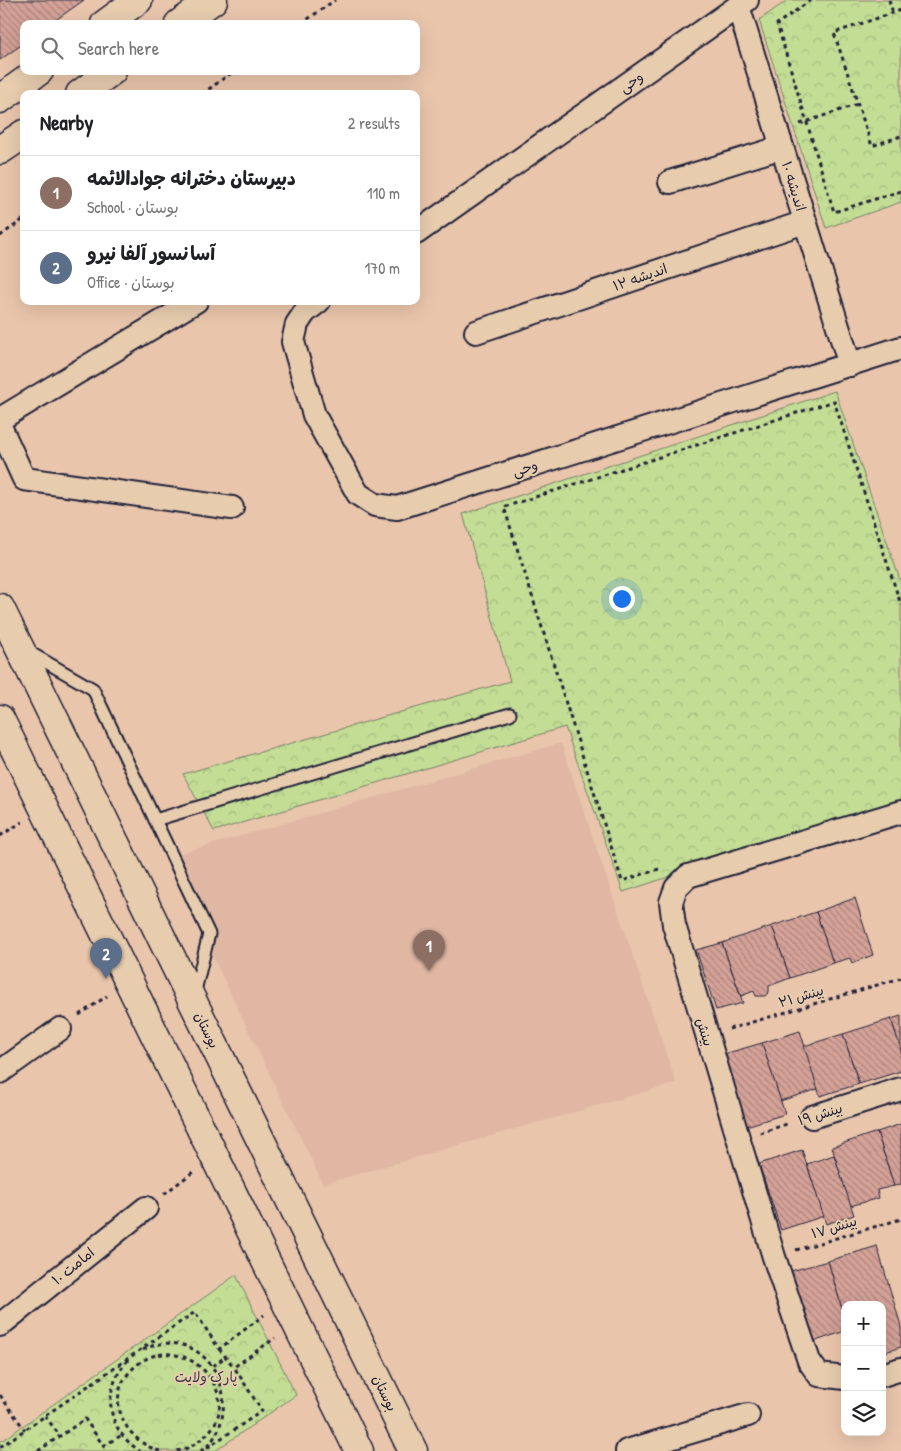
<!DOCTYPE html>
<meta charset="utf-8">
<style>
:root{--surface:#fff;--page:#f6f6f6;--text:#202124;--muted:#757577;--line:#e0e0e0;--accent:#1f6fb2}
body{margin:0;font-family:"Patrick Hand","Playpen Sans Arabic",sans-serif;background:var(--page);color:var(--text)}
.controls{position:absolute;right:15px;bottom:15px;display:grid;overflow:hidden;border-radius:10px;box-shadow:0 5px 20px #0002}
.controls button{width:45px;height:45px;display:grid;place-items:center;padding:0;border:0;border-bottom:1px solid var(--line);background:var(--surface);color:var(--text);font:25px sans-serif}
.you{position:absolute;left:621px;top:598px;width:18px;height:18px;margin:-12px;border:4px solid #fff;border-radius:50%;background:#1a73e8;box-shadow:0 0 0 8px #1a73e833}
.badge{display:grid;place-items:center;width:32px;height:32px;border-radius:50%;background:var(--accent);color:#fff;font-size:16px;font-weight:700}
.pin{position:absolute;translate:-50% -41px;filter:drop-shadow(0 1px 2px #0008)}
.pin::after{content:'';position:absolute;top:26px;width:18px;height:15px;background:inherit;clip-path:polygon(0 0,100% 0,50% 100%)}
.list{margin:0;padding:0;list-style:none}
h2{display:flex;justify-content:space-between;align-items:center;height:65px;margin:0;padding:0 20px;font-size:21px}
h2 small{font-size:16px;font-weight:400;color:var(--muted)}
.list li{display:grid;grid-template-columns:32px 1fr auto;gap:15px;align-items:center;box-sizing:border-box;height:75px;padding:0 20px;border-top:1px solid var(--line)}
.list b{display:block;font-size:19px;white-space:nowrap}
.list p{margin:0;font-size:16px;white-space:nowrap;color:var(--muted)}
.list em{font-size:16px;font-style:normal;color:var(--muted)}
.icon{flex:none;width:28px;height:28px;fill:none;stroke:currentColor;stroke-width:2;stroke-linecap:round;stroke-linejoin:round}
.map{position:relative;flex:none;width:901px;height:1451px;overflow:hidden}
.search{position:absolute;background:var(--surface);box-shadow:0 5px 20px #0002;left:20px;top:20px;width:400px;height:55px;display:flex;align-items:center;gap:12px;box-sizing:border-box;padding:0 18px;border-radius:10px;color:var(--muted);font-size:19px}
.panel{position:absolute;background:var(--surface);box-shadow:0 5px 20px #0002;left:20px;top:90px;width:400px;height:215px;border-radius:10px}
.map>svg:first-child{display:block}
</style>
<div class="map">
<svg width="901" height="1451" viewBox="0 0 901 1451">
<defs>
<pattern id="park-crowns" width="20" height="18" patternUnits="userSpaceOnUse" patternTransform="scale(1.25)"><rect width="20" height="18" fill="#c3dd94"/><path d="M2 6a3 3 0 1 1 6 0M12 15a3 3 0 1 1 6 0" fill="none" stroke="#a7bd80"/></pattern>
<pattern id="building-back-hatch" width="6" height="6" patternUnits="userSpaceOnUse" patternTransform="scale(1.25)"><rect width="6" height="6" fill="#d5a298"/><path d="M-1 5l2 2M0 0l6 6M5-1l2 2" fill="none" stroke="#ac847d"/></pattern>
</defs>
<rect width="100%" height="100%" fill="#e9c5ab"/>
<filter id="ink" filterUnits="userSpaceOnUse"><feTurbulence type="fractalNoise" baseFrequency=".02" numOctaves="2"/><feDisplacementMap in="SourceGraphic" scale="10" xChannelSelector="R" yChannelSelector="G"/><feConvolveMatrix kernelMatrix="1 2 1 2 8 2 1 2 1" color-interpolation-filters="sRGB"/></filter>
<g filter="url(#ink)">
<polygon fill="#dfb7a3" points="561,743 676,1083 323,1184 165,858"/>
<g fill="url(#park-crowns)" stroke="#728068">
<polygon points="788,0 901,0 901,202 826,228 759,20"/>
<polygon points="835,391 901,583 901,800 623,892 565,727 214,831 183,774 510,681 463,514"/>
<polygon points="236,1275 296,1395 215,1451 0,1451 0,1442"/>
</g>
<g fill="url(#building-back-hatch)" stroke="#22223b">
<polygon points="0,0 84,0 50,24 24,24 24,43 0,60"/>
<polygon points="855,898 873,955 852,963 850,958 833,963 816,912"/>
<polygon points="816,912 833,963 790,978 772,926"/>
<polygon points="772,926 790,978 769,986 769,992 765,996 756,996 754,991 741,996 722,943"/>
<polygon points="722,943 743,1003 716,1010 696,950"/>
<polygon points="901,1016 901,1050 891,1019"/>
<polygon points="891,1019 901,1050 901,1071 859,1084 843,1034"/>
<polygon points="800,1031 818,1089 780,1101 762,1043"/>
<polygon points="843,1034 859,1084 820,1096 804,1046"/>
<polygon points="762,1043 785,1114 746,1126 724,1054"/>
<polygon points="901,1124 901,1184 894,1186 877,1132"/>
<polygon points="877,1132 894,1186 877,1190 879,1198 850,1206 832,1147"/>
<polygon points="802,1150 824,1216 781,1230 759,1164"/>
<polygon points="834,1155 854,1215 826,1224 807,1164"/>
<polygon points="877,1246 901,1326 901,1347 882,1353 882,1305 845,1305 845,1319 828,1261"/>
<polygon points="828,1261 845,1319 845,1331 813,1342 791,1271"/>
</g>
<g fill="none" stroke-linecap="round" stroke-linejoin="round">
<defs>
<g id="service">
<polyline points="27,651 93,689 209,934 194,995"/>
<polyline points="155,820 510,714"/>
</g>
<g id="minor">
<polyline points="738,6 850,365"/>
<polyline points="670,182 782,147"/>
<polyline points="416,233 747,0"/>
<polyline points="319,301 305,312 297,324 293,342 314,415 358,494 375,505 397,508 901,348"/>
<polyline points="476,332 805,222"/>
<polyline points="0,419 196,301"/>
<polyline points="0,426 24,479 232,508"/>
<polyline points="0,1072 60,1029"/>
<polyline points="812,1117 901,1089"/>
<polyline points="0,1325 146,1208"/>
<polyline points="882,1375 901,1369"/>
<polyline points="845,1378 819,1375 809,1361 774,1257 674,925 671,902 676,888 688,876 901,812"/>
<polyline points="627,1451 748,1415"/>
</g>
<g id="tertiary">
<polyline points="0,608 413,1451"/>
<polyline points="0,719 359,1451"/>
</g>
<g id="secondary">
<polyline points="105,24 138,0"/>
<polyline points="179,24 213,0"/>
<polyline points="80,94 112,71"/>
<polyline points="0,99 39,71"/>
<polyline points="0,150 24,134"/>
</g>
</defs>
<use href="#service" stroke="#22223b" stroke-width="15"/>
<use href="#minor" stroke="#22223b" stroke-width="26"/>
<use href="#tertiary" stroke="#22223b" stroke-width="31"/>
<use href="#secondary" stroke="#22223b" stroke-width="31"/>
<g stroke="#22223b" stroke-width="3" stroke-dasharray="4 4" stroke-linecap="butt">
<polyline points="811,0 777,24 834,212 901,191"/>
<polyline points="889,0 893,13"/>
<polyline points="901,10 834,33 872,146 901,136"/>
<polyline points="301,24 335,0"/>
<polyline points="202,94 234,71"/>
<polyline points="800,124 858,104"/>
<polyline points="0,236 24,219"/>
<polyline points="0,836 22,822"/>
<polyline points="659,869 622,881 504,507 834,401 901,605"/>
<polyline points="79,1015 107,996"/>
<polyline points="729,1029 901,978"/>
<polyline points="760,1133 790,1123"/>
<polyline points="164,1194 193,1172"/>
<polyline points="796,1250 901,1219"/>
<polyline points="219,1349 234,1367"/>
<path d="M143 1350C194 1324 238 1378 219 1428 216 1436 209 1447 200 1451"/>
<path d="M128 1360C101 1391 106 1429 140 1451"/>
<polyline points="213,1366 225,1357"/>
<polyline points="0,1395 25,1430"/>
<polyline points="45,1416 60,1436"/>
<polyline points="103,1446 122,1435"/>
<polyline points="0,1447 195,1312 219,1349 264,1315"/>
<polyline points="207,1448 262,1411 234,1367 275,1338"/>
<polyline points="38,1451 85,1419 107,1451"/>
<path d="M160 1451C129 1443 104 1404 128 1374 173 1318 251 1392 206 1435 197 1443 188 1450 176 1451"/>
</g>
<use href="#service" stroke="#e7ccae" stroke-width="11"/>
<use href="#minor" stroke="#e7ccae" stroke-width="22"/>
<use href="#tertiary" stroke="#e7ccae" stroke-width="28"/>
<use href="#secondary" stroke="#e7ccae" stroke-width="28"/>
</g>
</g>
<g text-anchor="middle" stroke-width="4" stroke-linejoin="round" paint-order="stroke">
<g font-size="14" fill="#22223b" stroke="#e7ccae">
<text transform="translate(631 82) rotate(-35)" y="5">وحی</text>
<text transform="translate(794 186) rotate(73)" y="5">اندیشه ۱۰</text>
<text transform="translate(640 277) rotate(-19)" y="5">اندیشه ۱۲</text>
<text transform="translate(525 468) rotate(-17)" y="5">وحی</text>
<text transform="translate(801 996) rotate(-17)" y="5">بینش ۲۱</text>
<text transform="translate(207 1030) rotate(64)" y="5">بوستان</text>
<text transform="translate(705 1032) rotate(73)" y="5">بینش</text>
<text transform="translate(820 1114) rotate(-17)" y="5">بینش ۱۹</text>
<text transform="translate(834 1227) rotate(-17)" y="5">بینش ۱۷</text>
<text transform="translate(73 1266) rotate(-39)" y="5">امامت ۱۰</text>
<text transform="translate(385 1393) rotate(64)" y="5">بوستان</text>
</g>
<g font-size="14" fill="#3a3e48" stroke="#e7ccae">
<text x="206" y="1382">پارک ولایت</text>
</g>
</g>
</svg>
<div class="controls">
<button>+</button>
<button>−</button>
<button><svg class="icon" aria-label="layers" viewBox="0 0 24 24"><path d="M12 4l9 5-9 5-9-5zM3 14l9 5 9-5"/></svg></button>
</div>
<div class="you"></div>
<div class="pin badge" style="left:429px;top:971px;background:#8d6e63">1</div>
<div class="pin badge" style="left:106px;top:979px;background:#5c6f8a">2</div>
<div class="search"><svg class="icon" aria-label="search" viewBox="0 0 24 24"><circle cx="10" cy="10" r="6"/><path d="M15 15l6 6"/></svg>Search here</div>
<section class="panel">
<h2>Nearby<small>2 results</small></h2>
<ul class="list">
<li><span class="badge" style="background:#8d6e63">1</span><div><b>دبیرستان دخترانه جوادالائمه</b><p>School · بوستان</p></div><em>110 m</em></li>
<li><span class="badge" style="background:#5c6f8a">2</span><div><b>آسانسور آلفا نيرو</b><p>Office · بوستان</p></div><em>170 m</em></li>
</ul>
</section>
</div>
